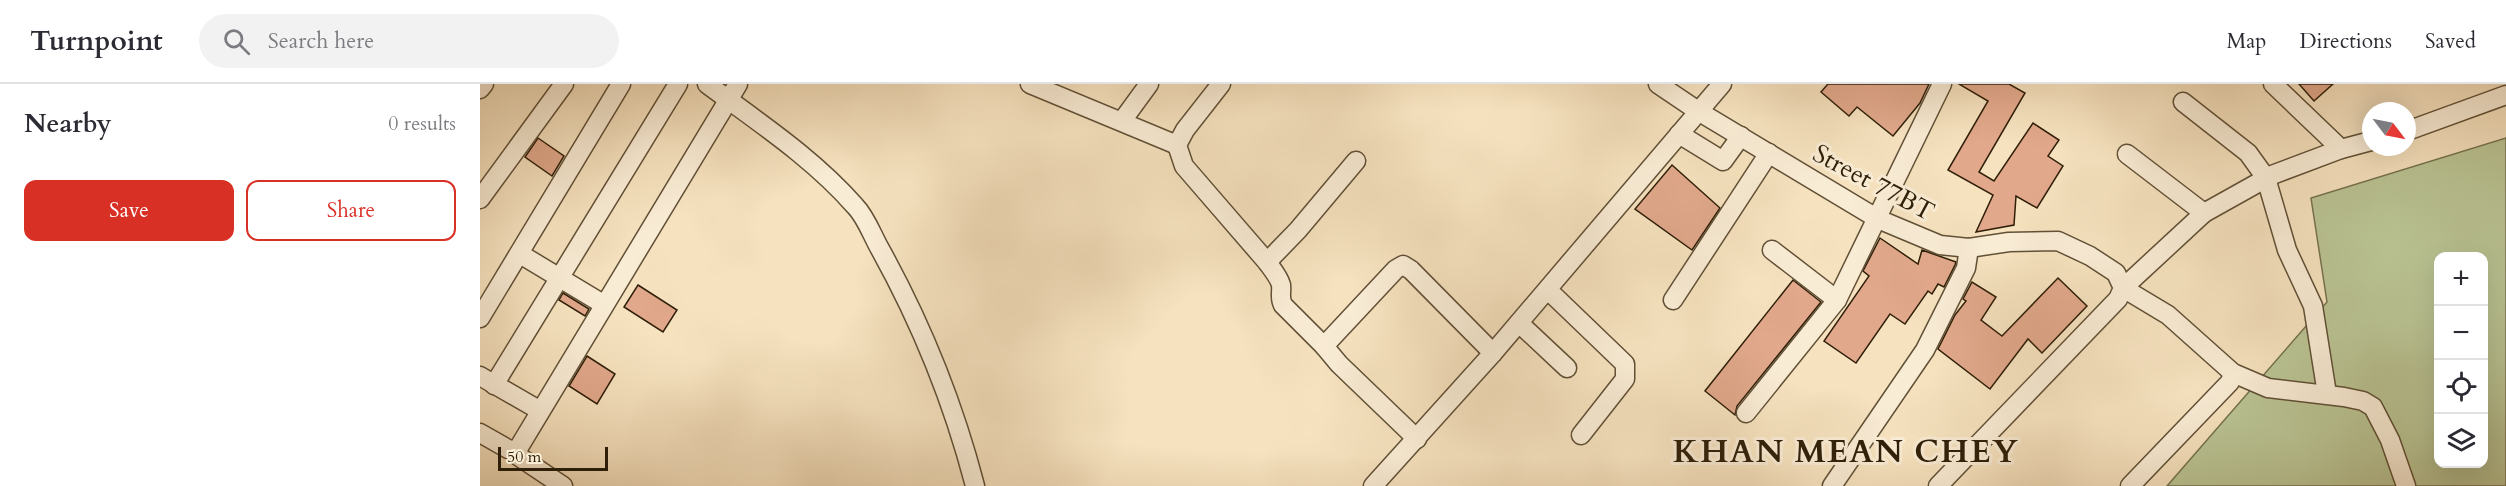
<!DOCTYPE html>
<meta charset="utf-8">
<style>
:root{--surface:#fff;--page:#f2f2f3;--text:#2b2b33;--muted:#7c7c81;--line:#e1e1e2;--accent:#d93025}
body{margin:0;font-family:Cardo,serif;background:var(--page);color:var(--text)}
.controls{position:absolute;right:18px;bottom:18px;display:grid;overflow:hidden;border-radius:12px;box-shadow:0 6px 24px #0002}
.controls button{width:54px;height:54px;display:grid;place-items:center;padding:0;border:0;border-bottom:2px solid var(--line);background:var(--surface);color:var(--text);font:30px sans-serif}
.compass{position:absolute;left:1882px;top:18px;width:54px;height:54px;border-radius:50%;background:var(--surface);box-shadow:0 6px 24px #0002;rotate:122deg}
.scale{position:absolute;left:18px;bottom:15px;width:110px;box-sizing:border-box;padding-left:6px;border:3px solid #2f1f08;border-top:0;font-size:16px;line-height:21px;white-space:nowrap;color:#2f1f08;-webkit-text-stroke:4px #f9ecd5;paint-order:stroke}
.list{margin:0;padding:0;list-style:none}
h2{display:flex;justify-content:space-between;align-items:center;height:78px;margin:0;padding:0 24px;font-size:26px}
h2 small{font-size:20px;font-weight:400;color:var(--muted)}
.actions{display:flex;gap:12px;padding:18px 24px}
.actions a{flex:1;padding:14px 0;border:2px solid var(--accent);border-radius:12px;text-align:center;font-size:21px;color:var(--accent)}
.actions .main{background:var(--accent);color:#fff}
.icon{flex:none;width:33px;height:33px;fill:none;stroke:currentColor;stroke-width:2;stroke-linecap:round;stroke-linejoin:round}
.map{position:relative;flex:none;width:2026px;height:402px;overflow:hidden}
header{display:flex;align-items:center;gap:36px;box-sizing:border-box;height:84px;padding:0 30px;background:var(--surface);border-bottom:2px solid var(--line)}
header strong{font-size:28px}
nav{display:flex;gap:33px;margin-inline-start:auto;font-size:21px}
.search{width:420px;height:54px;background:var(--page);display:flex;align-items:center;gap:15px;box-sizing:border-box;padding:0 21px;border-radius:33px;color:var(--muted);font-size:22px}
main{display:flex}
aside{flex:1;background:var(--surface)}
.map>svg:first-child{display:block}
</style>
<header>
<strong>Turnpoint</strong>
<div class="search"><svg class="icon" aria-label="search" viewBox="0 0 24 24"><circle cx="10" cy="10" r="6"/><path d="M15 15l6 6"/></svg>Search here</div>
<nav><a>Map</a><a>Directions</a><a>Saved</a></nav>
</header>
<main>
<aside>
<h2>Nearby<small>0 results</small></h2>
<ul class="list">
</ul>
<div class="actions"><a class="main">Save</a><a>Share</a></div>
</aside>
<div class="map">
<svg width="2026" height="402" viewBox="0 0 2026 402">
<rect width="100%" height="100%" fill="#f6e2bf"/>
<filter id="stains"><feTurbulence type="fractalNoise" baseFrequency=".00333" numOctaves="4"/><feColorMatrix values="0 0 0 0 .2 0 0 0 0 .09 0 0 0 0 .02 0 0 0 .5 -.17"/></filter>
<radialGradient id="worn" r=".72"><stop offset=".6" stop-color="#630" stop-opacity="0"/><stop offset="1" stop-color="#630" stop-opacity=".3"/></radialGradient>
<path fill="#bac494" stroke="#74724e" stroke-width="1.5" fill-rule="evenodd" d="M2026 54V402H1687L1847 218 1831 114ZM1958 172H2004V380H1958Z"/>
<g fill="#e1a88b" stroke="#2f1f08" stroke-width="1.5">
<polygon points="1348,0 1449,0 1440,19 1413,52 1377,23 1369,32 1341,8"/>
<polygon points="1479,0 1529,0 1545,9 1499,88 1514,97 1553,39 1579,56 1568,72 1583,82 1557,124 1536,112 1534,141 1496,148 1513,111 1468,86 1508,17"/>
<polygon points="1819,0 1853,0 1834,17"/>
<polygon points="58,54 84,72 72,92 45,73"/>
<polygon points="1192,81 1240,124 1212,166 1155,125"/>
<polygon points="1400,154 1438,180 1442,166 1476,178 1475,181 1464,203 1458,200 1452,210 1448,207 1425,240 1410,230 1376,279 1344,257 1389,192 1383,187"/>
<polygon points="1578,194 1607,222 1562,269 1548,255 1510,305 1458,265 1475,231 1486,217 1483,215 1492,198 1516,213 1501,236 1522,252"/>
<polygon points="1313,196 1341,218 1257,322 1255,331 1225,307"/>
<polygon points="158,201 197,226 183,248 144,223"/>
<polygon points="83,209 109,225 105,232 79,216"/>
<polygon points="107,272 135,290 117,320 89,302"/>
</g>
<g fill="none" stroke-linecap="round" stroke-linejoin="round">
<defs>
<g id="minor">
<path d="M227 0C278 38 333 74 375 122 386 133 392 151 400 165 441 239 474 321 495 402"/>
<polyline points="550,0 697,61"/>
<path d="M741 0 705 46 697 61 704 82 787 178C792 185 799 193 801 201 802 209 799 213 803 221L844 262 859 280 937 355"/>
<polyline points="1178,0 1218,27 1398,135 1460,161 1489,164 1529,158 1578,157 1610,172 1636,189 1643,204 1638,215 1458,402"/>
<polyline points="1793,0 1861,65"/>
<polyline points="0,5 4,0"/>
<polyline points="1703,18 1768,69 1786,94 1807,166 1833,222 1847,310"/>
<polyline points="642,37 669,0"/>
<polyline points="1927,47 2026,11"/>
<polyline points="1199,50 1243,77 1261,52"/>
<polyline points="1891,57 1861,65 1792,91 1724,129 1643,204 1688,231 1753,289 1788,304 1864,313 1883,317 1893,323 1910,356 1926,402"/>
<polyline points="1647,70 1724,129"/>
<polyline points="0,115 84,0"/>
<polyline points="1292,166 1357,216"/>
<polyline points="40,170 123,220"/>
<polyline points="787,178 818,146 876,77"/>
<polyline points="1068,206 1145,280 1145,295 1101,351"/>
<polyline points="1193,216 1289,69"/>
<polyline points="0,234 141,0"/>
<polyline points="1039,239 1087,284"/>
<polyline points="844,262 916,185 923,181 931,186 1013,269"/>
<polyline points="0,292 59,326"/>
<polyline points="14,301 198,0"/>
<polyline points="1266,329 1357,216 1462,0"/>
<polyline points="0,349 28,365 36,368 38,372 83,402"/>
<polyline points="36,368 258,0"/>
<polyline points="893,402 1013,269 1242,0"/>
<polyline points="1352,402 1445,266 1486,184 1489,164"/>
<polyline points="1650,402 1750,298 1753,289"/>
</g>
</defs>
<use href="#minor" stroke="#615036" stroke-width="21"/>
<use href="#minor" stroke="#f9ecd5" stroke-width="18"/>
</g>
<g text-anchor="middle" stroke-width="6" stroke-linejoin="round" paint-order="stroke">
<g font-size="26" fill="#2f1f08" stroke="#f9ecd5">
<text transform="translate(1394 98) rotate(28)" y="9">Street 77BT</text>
</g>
<g font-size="32" font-weight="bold" letter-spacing="1.5" fill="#2f1f08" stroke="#f9ecd5">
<text x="1366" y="378">KHAN MEAN CHEY</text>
</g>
</g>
<rect width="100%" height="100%" filter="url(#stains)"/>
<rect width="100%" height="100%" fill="url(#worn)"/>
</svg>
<div class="controls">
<button>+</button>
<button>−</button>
<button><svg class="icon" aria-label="locate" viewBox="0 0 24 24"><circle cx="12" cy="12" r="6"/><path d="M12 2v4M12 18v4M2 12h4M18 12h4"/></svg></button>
<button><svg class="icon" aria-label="layers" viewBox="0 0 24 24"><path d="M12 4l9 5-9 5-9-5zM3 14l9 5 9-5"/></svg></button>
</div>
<svg class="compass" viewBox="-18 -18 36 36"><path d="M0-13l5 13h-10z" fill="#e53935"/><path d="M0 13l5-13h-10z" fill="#7c7c81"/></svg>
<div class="scale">50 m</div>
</div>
</main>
